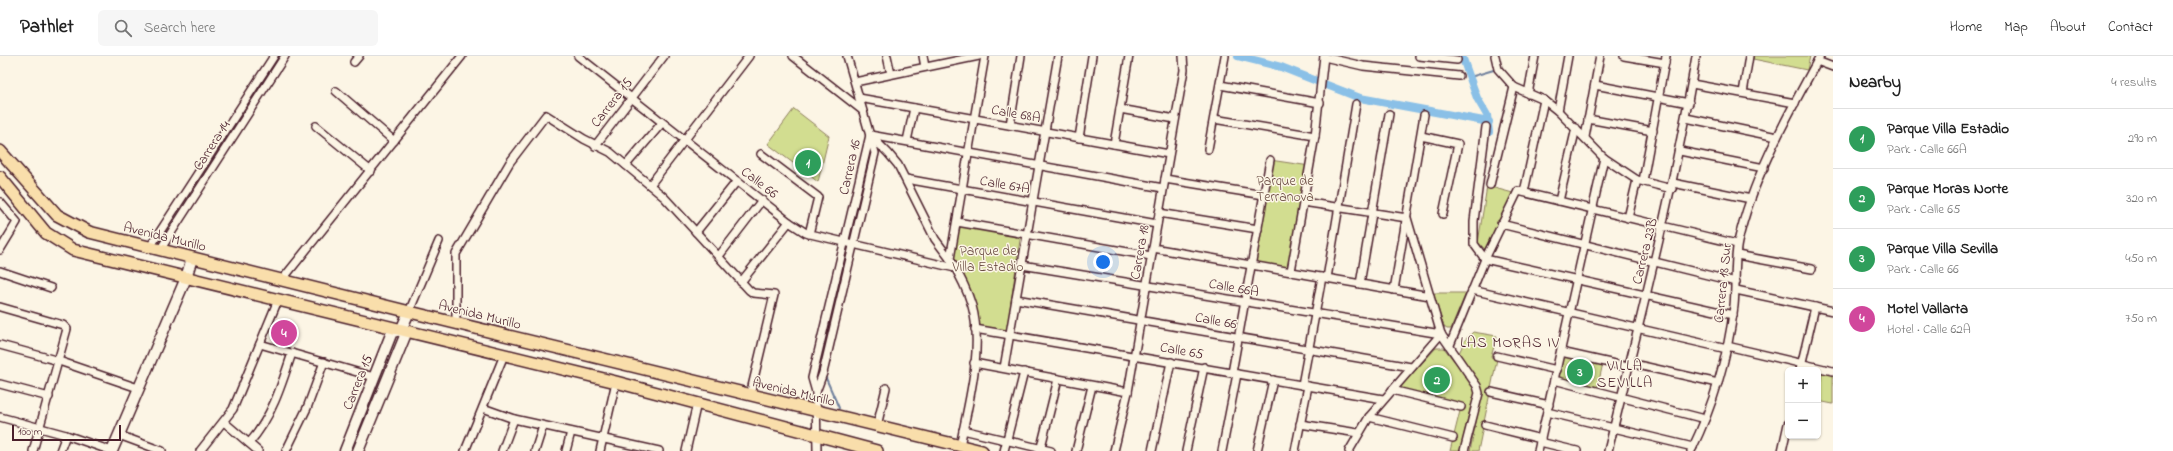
<!DOCTYPE html>
<meta charset="utf-8">
<style>
:root{--surface:#fff;--page:#f6f6f6;--text:#222;--muted:#767676;--line:#e0e0e0;--accent:#d1495b}
body{margin:0;font-family:"Indie Flower",sans-serif;background:var(--page);color:var(--text)}
.controls{position:absolute;right:12px;bottom:12px;display:grid;overflow:hidden;border-radius:6px;box-shadow:0 1px 3px #0004}
.controls button{width:36px;height:36px;display:grid;place-items:center;padding:0;border:0;border-bottom:1px solid var(--line);background:var(--surface);color:var(--text);font:20px sans-serif}
.scale{position:absolute;left:12px;bottom:10px;width:109px;box-sizing:border-box;padding-left:4px;border:2px solid #4a1f2b;border-top:0;font-size:11px;line-height:14px;white-space:nowrap;color:#4a1f2b;-webkit-text-stroke:3px #fcf5e5;paint-order:stroke}
.you{position:absolute;left:1103px;top:206px;width:14px;height:14px;margin:-10px;border:3px solid #fff;border-radius:50%;background:#1a73e8;box-shadow:0 0 0 6px #1a73e833}
.badge{display:grid;place-items:center;width:26px;height:26px;border-radius:50%;background:var(--accent);color:#fff;font-size:13px;font-weight:700}
.pin{position:absolute;translate:-50% -50%;border:2px solid #fff;box-shadow:0 1px 4px #0006}
.list{margin:0;padding:0;list-style:none}
h2{display:flex;justify-content:space-between;align-items:center;height:52px;margin:0;padding:0 16px;font-size:17px}
h2 small{font-size:13px;font-weight:400;color:var(--muted)}
.list li{display:grid;grid-template-columns:26px 1fr auto;gap:12px;align-items:center;box-sizing:border-box;height:60px;padding:0 16px;border-top:1px solid var(--line)}
.list b{display:block;font-size:15px;white-space:nowrap}
.list p{margin:0;font-size:13px;white-space:nowrap;color:var(--muted)}
.list em{font-size:13px;font-style:normal;color:var(--muted)}
.icon{flex:none;width:22px;height:22px;fill:none;stroke:currentColor;stroke-width:2;stroke-linecap:round;stroke-linejoin:round}
.map{position:relative;flex:none;width:1833px;height:395px;overflow:hidden}
header{display:flex;align-items:center;gap:24px;box-sizing:border-box;height:56px;padding:0 20px;background:var(--surface);border-bottom:1px solid var(--line)}
header strong{font-size:19px}
nav{display:flex;gap:22px;margin-inline-start:auto;font-size:14px}
.search{width:280px;height:36px;background:var(--page);display:flex;align-items:center;gap:10px;box-sizing:border-box;padding:0 14px;border-radius:6px;color:var(--muted);font-size:15px}
main{display:flex}
aside{flex:1;background:var(--surface)}
.map>svg:first-child{display:block}
</style>
<header>
<strong>Pathlet</strong>
<div class="search"><svg class="icon" aria-label="search" viewBox="0 0 24 24"><circle cx="10" cy="10" r="6"/><path d="M15 15l6 6"/></svg>Search here</div>
<nav><a>Home</a><a>Map</a><a>About</a><a>Contact</a></nav>
</header>
<main>
<div class="map">
<svg width="1833" height="395" viewBox="0 0 1833 395">
<rect width="100%" height="100%" fill="#fcf5e5"/>
<filter id="ink" filterUnits="userSpaceOnUse"><feTurbulence type="fractalNoise" baseFrequency=".025" numOctaves="2"/><feDisplacementMap in="SourceGraphic" scale="8" xChannelSelector="R" yChannelSelector="G"/><feConvolveMatrix kernelMatrix="1 2 1 2 8 2 1 2 1" color-interpolation-filters="sRGB"/></filter>
<g filter="url(#ink)">
<g fill="#d2dd90" stroke="#8e7e5e">
<polygon points="1754,0 1810,0 1807,14 1753,3"/>
<polygon points="794,53 829,80 818,126 768,88"/>
<polygon points="868,96 871,96 821,310 819,309"/>
<polygon points="1270,104 1310,110 1291,215 1252,209"/>
<polygon points="1487,130 1513,137 1485,193 1478,187"/>
<path d="M960 167 1021 177 1007 274 978 270C975 244 966 225 953 202Z"/>
<polygon points="1433,237 1466,237 1451,273 1447,273 1444,271"/>
<polygon points="1473,276 1497,280 1491,301 1497,303 1478,395 1470,395 1477,361 1471,349 1460,395 1450,395 1461,351 1398,333 1436,292 1444,292 1455,306 1465,284"/>
<polygon points="1562,297 1603,307 1597,334 1556,325"/>
<polygon points="1822,317 1833,319 1833,348 1818,345"/>
</g>
<g fill="none" stroke-linecap="round" stroke-linejoin="round">
<g stroke="#70809c" stroke-width="2">
<polyline points="1470,21 1497,13"/>
<polyline points="825,320 839,352"/>
</g>
<g stroke="#8ac0e7" stroke-width="8">
<polyline points="1238,0 1281,11 1360,42 1489,66"/>
<polyline points="1462,0 1477,42 1487,59 1489,76"/>
</g>
<defs>
<g id="minor">
<polyline points="578,0 789,166 806,177 955,212"/>
<polyline points="793,0 862,54"/>
<polyline points="887,0 891,18"/>
<polyline points="923,0 925,11"/>
<polyline points="1419,0 1457,4"/>
<polyline points="1495,0 1498,13 1514,31 1544,44 1558,55 1604,102 1637,124 1672,133"/>
<polyline points="1624,0 1665,7"/>
<polyline points="1324,1 1363,10 1459,20"/>
<polyline points="1817,5 1833,11"/>
<polyline points="354,6 359,0"/>
<polyline points="855,26 979,0"/>
<polyline points="1692,28 1795,47"/>
<polyline points="1220,29 1320,47"/>
<polyline points="1595,29 1689,47"/>
<polyline points="336,35 394,85"/>
<polyline points="1743,37 1749,0"/>
<polyline points="1528,38 1535,0"/>
<polyline points="859,42 1169,98"/>
<polyline points="1120,53 1175,63"/>
<polyline points="1558,55 1568,0"/>
<polyline points="1686,62 1777,81"/>
<polyline points="1214,63 1315,80"/>
<polyline points="1588,63 1653,75"/>
<polyline points="1010,69 1021,0"/>
<polyline points="316,70 371,115"/>
<polyline points="1486,71 1474,165 1474,188 1485,203 1733,259"/>
<polyline points="870,79 1163,132"/>
<polyline points="1421,80 1458,88 1443,158"/>
<polyline points="1585,81 1600,0"/>
<polyline points="873,82 888,97 898,109 935,183 950,203"/>
<polyline points="1079,82 1092,0"/>
<polyline points="907,85 914,52"/>
<polyline points="1114,88 1129,0"/>
<polyline points="595,90 664,0"/>
<polyline points="1208,93 1225,0"/>
<polyline points="1680,95 1764,112"/>
<polyline points="761,98 818,141 809,178"/>
<polyline points="626,109 662,67"/>
<polyline points="906,123 1157,168"/>
<polyline points="1165,123 1264,139"/>
<polyline points="1643,125 1666,0"/>
<polyline points="1673,127 1751,143"/>
<polyline points="650,129 749,0"/>
<polyline points="1490,129 1514,31"/>
<polyline points="1524,136 1544,44"/>
<polyline points="1559,145 1576,72"/>
<polyline points="0,146 17,166 0,194"/>
<polyline points="1303,146 1407,162 1441,278 1477,330 1479,337 1464,395"/>
<polyline points="1159,157 1258,173"/>
<polyline points="1628,162 1637,124"/>
<polyline points="957,166 1151,200"/>
<polyline points="1501,168 1736,226"/>
<polyline points="696,176 737,125"/>
<polyline points="150,191 274,0"/>
<polyline points="1153,192 1430,240"/>
<polyline points="160,194 285,0"/>
<polyline points="1737,199 1812,213"/>
<polyline points="719,200 762,144"/>
<polyline points="1022,209 1441,278"/>
<polyline points="0,215 51,232"/>
<polyline points="1291,215 1315,80 1324,0"/>
<polyline points="1327,222 1356,48"/>
<polyline points="282,224 462,0"/>
<polyline points="741,226 789,166"/>
<polyline points="1360,228 1389,58"/>
<polyline points="1394,234 1424,59"/>
<polyline points="1472,234 1727,293"/>
<polyline points="1736,234 1833,255"/>
<polyline points="1016,243 1411,311"/>
<polyline points="0,251 63,269 67,273 33,395"/>
<polyline points="409,256 439,185"/>
<polyline points="456,268 456,198 510,106 546,59 584,83 610,96 664,141 749,234 753,237 774,239 750,339"/>
<polyline points="975,273 1383,343"/>
<polyline points="260,288 374,321"/>
<polyline points="0,289 59,305 138,332"/>
<polyline points="1450,289 1485,203 1518,135 1737,188"/>
<polyline points="1727,290 1833,315"/>
<polyline points="1561,296 1628,311"/>
<polyline points="1497,300 1557,314"/>
<polyline points="974,307 1128,336"/>
<polyline points="1629,307 1718,327"/>
<polyline points="1004,312 1058,0"/>
<polyline points="1800,314 1815,251"/>
<polyline points="1232,317 1270,104"/>
<polyline points="1554,324 1705,363"/>
<polyline points="0,328 49,341"/>
<polyline points="1302,329 1322,221"/>
<polyline points="1392,334 1461,351"/>
<polyline points="816,336 823,317 875,97 847,0"/>
<polyline points="1491,336 1549,349"/>
<polyline points="483,352 514,363 659,395"/>
<polyline points="1547,356 1693,391"/>
<polyline points="0,361 66,379 112,395"/>
<polyline points="1369,361 1453,382"/>
<polyline points="224,366 258,395"/>
<polyline points="1300,368 1358,377"/>
<polyline points="1485,369 1541,383"/>
<polyline points="877,370 886,332"/>
<polyline points="963,374 1051,395"/>
<polyline points="119,379 162,395"/>
<polyline points="1540,386 1577,395"/>
<path d="M249 387C271 363 282 328 292 297"/>
<path d="M960 390C968 348 984 293 972 250 967 233 959 218 950 203L985 0"/>
<polyline points="60,395 66,379"/>
<polyline points="200,395 233,353 278,244"/>
<polyline points="286,395 307,352 324,306"/>
<polyline points="465,395 504,299"/>
<polyline points="502,395 514,363"/>
<polyline points="535,395 543,370"/>
<polyline points="566,395 571,376"/>
<polyline points="600,395 616,326"/>
<polyline points="686,395 697,347"/>
<polyline points="817,395 816,336 812,322 870,79"/>
<polyline points="1004,395 1024,316"/>
<polyline points="1040,395 1058,323"/>
<polyline points="1076,395 1092,330"/>
<polyline points="1114,395 1128,336 1184,14 1183,0"/>
<polyline points="1152,395 1171,306"/>
<polyline points="1186,395 1204,311"/>
<polyline points="1222,395 1237,318"/>
<polyline points="1257,395 1273,324"/>
<polyline points="1295,395 1308,330"/>
<polyline points="1349,395 1369,361 1441,278"/>
<polyline points="1538,395 1604,102"/>
<path d="M1608 395C1640 264 1674 133 1696 0"/>
<path d="M1691 395C1713 350 1728 300 1734 250 1736 231 1734 203 1738 186 1753 120 1788 59 1820 0"/>
<polyline points="1782,395 1788,368"/>
</g>
<g id="secondary">
<polyline points="401,274 409,256"/>
<polyline points="112,395 186,222 192,202"/>
<polyline points="345,395 392,276 401,274"/>
<polyline points="358,395 405,280 401,274"/>
</g>
<g id="primary">
<polyline points="0,95 57,159 89,176 414,257 982,395"/>
<polyline points="0,121 46,177 73,194 616,326 877,395"/>
</g>
</defs>
<use href="#minor" stroke="#4a1f2b" stroke-width="10"/>
<use href="#secondary" stroke="#4a1f2b" stroke-width="13"/>
<use href="#primary" stroke="#4a1f2b" stroke-width="14"/>
<use href="#minor" stroke="#fcf5e5" stroke-width="7"/>
<use href="#secondary" stroke="#fcf5e5" stroke-width="10"/>
<use href="#primary" stroke="#f9deab" stroke-width="11"/>
</g>
</g>
<g text-anchor="middle" stroke-width="3" stroke-linejoin="round" paint-order="stroke">
<g font-size="14" fill="#4a1f2b" stroke="#fcf5e5">
<text transform="translate(611 46) rotate(-52)" y="5">Carrera 15</text>
<text transform="translate(1016 57) rotate(10)" y="5">Calle 68A</text>
<text transform="translate(211 89) rotate(-57)" y="5">Carrera 14</text>
<text transform="translate(849 111) rotate(-77)" y="5">Carrera 16</text>
<text transform="translate(760 126) rotate(38)" y="5">Calle 66</text>
<text transform="translate(1005 128) rotate(10)" y="5">Calle 67A</text>
<text transform="translate(165 180) rotate(14)" y="5">Avenida Murillo</text>
<text transform="translate(1644 195) rotate(-76)" y="5">Carrera 23B</text>
<text transform="translate(1139 196) rotate(-80)" y="5">Carrera 18</text>
<text transform="translate(1722 227) rotate(-84)" y="5">Carrera 18 Sur</text>
<text transform="translate(1234 231) rotate(10)" y="5">Calle 66A</text>
<text transform="translate(480 258) rotate(14)" y="5">Avenida Murillo</text>
<text transform="translate(1216 264) rotate(10)" y="5">Calle 66</text>
<text transform="translate(1182 294) rotate(10)" y="5">Calle 65</text>
<text transform="translate(357 326) rotate(-68)" y="5">Carrera 15</text>
<text transform="translate(794 335) rotate(14)" y="5">Avenida Murillo</text>
</g>
<g font-size="14" fill="#6c4e44" stroke="#fcf5e5">
<text x="1285" y="129">Parque de<tspan x="1285" dy="16">Terranova</tspan></text>
<text x="988" y="199">Parque de<tspan x="988" dy="16">Villa Estadio</tspan></text>
</g>
<g font-size="15" letter-spacing="1" fill="#4a1f2b" stroke="#fcf5e5">
<text x="1510" y="291">LAS MORAS IV</text>
<text x="1625" y="314">VILLA<tspan x="1625" dy="17">SEVILLA</tspan></text>
</g>
</g>
</svg>
<div class="controls">
<button>+</button>
<button>−</button>
</div>
<div class="scale">100 m</div>
<div class="you"></div>
<div class="pin badge" style="left:808px;top:107px;background:#2e9e5b">1</div>
<div class="pin badge" style="left:1437px;top:324px;background:#2e9e5b">2</div>
<div class="pin badge" style="left:1580px;top:316px;background:#2e9e5b">3</div>
<div class="pin badge" style="left:284px;top:277px;background:#d1479c">4</div>
</div>
<aside>
<h2>Nearby<small>4 results</small></h2>
<ul class="list">
<li><span class="badge" style="background:#2e9e5b">1</span><div><b>Parque Villa Estadio</b><p>Park · Calle 66A</p></div><em>290 m</em></li>
<li><span class="badge" style="background:#2e9e5b">2</span><div><b>Parque Moras Norte</b><p>Park · Calle 65</p></div><em>320 m</em></li>
<li><span class="badge" style="background:#2e9e5b">3</span><div><b>Parque Villa Sevilla</b><p>Park · Calle 66</p></div><em>450 m</em></li>
<li><span class="badge" style="background:#d1479c">4</span><div><b>Motel Vallarta</b><p>Hotel · Calle 62A</p></div><em>750 m</em></li>
</ul>
</aside>
</main>
